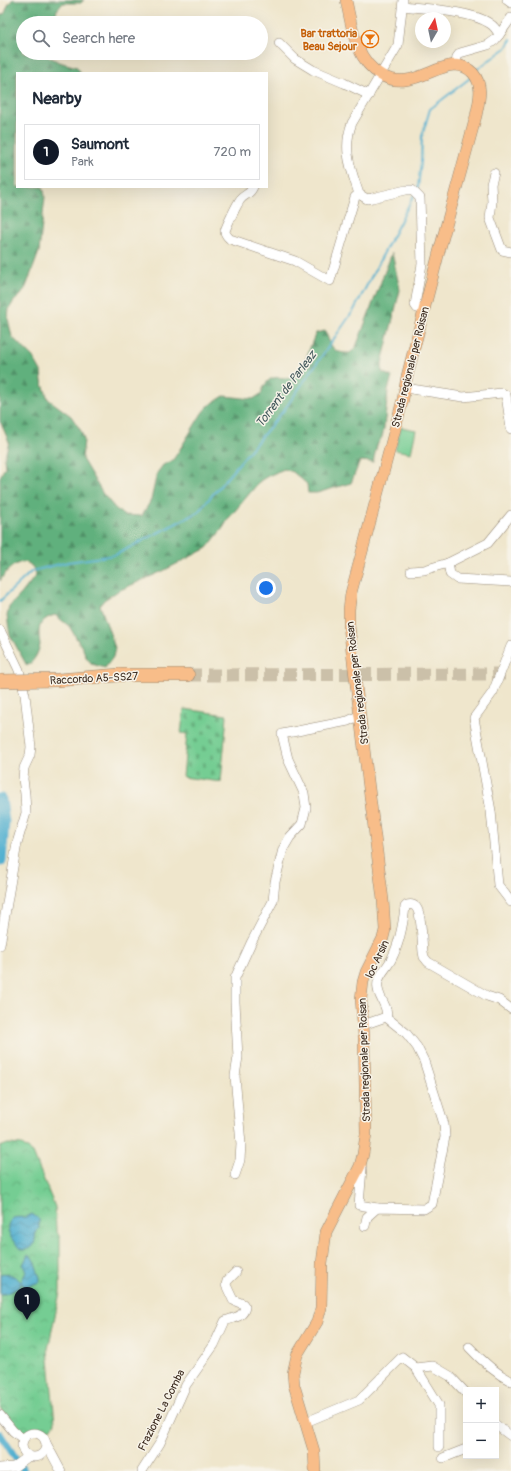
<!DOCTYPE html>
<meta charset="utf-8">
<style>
:root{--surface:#fff;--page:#f6f6f7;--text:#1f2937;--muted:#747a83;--line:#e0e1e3;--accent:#111827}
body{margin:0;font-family:Pangolin,sans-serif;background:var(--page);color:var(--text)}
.controls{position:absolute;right:12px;bottom:12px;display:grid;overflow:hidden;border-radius:0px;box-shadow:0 4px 16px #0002}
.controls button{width:36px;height:36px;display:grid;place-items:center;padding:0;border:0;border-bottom:1px solid var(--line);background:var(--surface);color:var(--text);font:20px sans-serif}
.compass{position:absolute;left:415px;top:12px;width:36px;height:36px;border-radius:50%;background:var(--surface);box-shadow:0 4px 16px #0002;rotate:9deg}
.you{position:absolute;left:266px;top:588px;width:14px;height:14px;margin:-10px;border:3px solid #fff;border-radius:50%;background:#1a73e8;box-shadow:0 0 0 6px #1a73e833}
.badge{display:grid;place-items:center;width:26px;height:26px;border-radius:50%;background:var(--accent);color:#fff;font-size:13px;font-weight:700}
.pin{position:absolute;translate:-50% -33px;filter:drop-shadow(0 1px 2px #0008)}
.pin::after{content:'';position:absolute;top:21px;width:14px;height:12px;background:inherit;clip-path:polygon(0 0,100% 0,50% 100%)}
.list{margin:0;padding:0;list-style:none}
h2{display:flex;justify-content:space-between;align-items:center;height:52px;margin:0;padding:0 16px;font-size:17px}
h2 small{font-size:13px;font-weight:400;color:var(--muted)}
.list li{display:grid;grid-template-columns:26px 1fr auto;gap:12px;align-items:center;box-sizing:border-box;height:56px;margin:0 8px 8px;padding:0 8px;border:1px solid var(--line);border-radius:0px}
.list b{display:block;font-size:15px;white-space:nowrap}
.list p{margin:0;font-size:13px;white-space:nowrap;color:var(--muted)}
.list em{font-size:13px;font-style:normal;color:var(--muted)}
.icon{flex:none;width:22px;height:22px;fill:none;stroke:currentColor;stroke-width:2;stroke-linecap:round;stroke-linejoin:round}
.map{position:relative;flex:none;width:511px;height:1471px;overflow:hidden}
.search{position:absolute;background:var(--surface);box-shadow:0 4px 16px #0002;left:16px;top:16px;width:252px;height:44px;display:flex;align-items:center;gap:10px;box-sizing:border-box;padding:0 14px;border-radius:22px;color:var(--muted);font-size:15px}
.panel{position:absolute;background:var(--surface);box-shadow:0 4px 16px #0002;left:16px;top:72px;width:252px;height:116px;border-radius:0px}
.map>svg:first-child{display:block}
</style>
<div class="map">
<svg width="511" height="1471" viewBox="0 0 511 1471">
<defs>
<pattern id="forest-firs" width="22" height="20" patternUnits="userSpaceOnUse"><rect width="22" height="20" fill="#60b07d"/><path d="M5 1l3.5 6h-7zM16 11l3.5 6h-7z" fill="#508f66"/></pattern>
<pattern id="cemetery-stones" width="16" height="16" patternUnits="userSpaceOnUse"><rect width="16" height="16" fill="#75cd93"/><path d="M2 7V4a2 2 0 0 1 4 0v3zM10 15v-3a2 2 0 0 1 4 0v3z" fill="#66b07e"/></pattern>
<pattern id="park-crowns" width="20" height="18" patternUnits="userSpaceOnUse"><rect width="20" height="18" fill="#75cd93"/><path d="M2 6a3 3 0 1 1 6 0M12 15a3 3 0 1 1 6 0" fill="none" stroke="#66b07e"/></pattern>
<pattern id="water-waves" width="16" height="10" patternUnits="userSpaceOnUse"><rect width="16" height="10" fill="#52b0d0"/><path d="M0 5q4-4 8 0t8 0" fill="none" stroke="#458fa8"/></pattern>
</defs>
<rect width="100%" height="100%" fill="#f7f3e8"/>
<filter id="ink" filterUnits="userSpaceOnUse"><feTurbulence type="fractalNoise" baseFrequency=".025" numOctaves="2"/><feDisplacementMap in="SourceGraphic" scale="8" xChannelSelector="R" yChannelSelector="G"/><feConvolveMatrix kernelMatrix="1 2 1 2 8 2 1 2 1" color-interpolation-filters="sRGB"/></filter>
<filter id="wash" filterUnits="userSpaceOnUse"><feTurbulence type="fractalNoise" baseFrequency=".012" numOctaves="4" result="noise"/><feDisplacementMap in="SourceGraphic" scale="16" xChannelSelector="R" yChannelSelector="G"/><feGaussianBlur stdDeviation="0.9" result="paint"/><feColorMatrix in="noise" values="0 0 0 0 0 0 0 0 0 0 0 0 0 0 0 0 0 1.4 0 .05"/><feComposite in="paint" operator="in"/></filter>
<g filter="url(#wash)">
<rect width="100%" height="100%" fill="#efe6cc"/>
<polygon fill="#75cd93" stroke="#587c58" points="401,427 416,430 411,453 395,450"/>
<path fill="url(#forest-firs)" stroke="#4e6d4e" d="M12 0H84L81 3H63L57 10 53 23H23V53H42L59 62 77 67 81 73H17V187H43L45 196 39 252 26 287 21 295 14 301 9 309 8 319 12 337 33 357 41 371 42 381 48 399 71 416 81 431 84 440 82 459 103 494 115 508 123 515 142 516 151 500 157 473 163 465 172 461 177 454 202 413 208 406 224 396 253 399 261 394C271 364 285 387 298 373 306 365 310 344 316 333L325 331C331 345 332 354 350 353L356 347 392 253 400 290 382 363V372L392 377 388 390 384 428 382 437 377 445 373 462 360 461 351 483 317 493H308L307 484 293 472 284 469 268 476 260 481 229 518 223 528 207 548 163 571 118 591 104 600 100 605 115 648 113 657 105 668 92 664 86 657 83 649 69 626 55 615C44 618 38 624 39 635 39 639 40 642 40 645 38 654 34 661 27 666L10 635 7 616 9 607 22 593 36 575C29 550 7 567 0 581V477L5 467 4 459 9 442 0 421V16L5 13 8 5Z"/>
<polygon fill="url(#cemetery-stones)" stroke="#587c58" points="184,709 227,715 221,782 183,777 187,734 181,733"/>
<path fill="url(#park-crowns)" stroke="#587c58" d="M8 1144 22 1145 33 1153 55 1207 56 1230 60 1238V1292L48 1349 55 1423 51 1429C43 1428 28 1432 23 1431 12 1428 5 1414 0 1406V1147Z"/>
<g fill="url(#water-waves)" stroke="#466d77">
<path d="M32 1214 39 1219V1229L36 1231C34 1242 37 1249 23 1250 15 1245 1 1229 12 1219 15 1216 22 1218 26 1217 27 1217 31 1214 32 1214Z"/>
<path d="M28 1254C36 1259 36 1269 40 1277V1282L25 1287 21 1283 20 1287 5 1294H0V1274C7 1271 17 1277 21 1282L26 1272 23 1265Z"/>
</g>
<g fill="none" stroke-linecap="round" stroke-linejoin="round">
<g stroke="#52b0d0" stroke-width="2">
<polyline points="476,70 506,48 511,39"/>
<polyline points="416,191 418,187 421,162 422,136 430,109 470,78"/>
<polyline points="0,601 32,571 68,562 115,555 198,512 284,410 354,310 414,195"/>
</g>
<polyline stroke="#52b0d0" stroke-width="7" points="0,1434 24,1471"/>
<polyline stroke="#52b0d0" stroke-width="13" points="0,800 3,822 0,860"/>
</g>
</g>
<g filter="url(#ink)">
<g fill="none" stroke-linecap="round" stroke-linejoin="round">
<polyline stroke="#cbc0a9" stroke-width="13" stroke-dasharray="13 6" stroke-linecap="butt" points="188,675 511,674"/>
<defs>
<g id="minor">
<path d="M403 0 398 45 352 123C342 149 351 169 359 194L367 199 372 198 406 190H412L420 198 422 264 415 305 417 308 424 310"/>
<polyline points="507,0 511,3"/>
<path d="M403 6C426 9 471 11 489 23 494 26 497 30 499 35L495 40 488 45 460 53 457 57 456 64"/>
<polyline points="499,35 511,18"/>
<polyline points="279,43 295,59 313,70 344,83 369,95"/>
<polyline points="494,173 491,184 492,202 490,218 502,250 511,252"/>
<path d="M253 187C249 196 244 194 240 200 237 204 226 227 225 231 225 235 228 237 230 239L295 261 330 281 355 197 359 194"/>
<polyline points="405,388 463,397 502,393 506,395 511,429"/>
<polyline points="448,563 450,574 457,579 511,582"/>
<polyline points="411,571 424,570 448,563 488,543 511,515"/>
<polyline points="0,630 19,670 25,695 31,747 30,755 24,768 23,779 25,794 26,813 17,843 0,945"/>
<polyline points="511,646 493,692 474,718 491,811 498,885 511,902"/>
<path d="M363 1025 386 1017C390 1006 375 996 378 982 380 973 388 967 392 958 400 942 403 925 405 907L407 905C410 904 413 904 416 907 422 914 422 943 423 952L424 957 428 962 487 996 499 1000 511 1009"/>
<polyline points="360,1166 362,1168 359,1205 377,1208"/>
<polyline points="235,1175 240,1160 241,1144 235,1076 238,1057 235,1002 235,978 251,943 273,901 275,882 283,849 290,837 302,824 306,808 304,793 288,759 282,734 348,721 360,715"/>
<polyline points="365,1226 367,1217 377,1208 424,1209 432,1204 445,1137 444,1124 424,1061 417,1047 406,1033 386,1017"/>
<path d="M469 1347C481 1360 495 1373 511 1381"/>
<polyline points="416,1368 433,1366 450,1376 466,1393"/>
<polyline points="0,1415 13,1431 23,1439"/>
<polyline points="306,1422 359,1400 402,1357 416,1368 439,1405 439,1447"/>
<polyline points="496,1425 511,1436"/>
<circle cx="34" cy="1445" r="12"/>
<polyline points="46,1443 61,1471"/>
<polyline points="443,1458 466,1449"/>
<polyline points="0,1468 14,1467 29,1456"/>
<path d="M142 1471 160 1443 186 1385 214 1345 225 1321C234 1317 243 1318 245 1307L243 1304 233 1300 226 1285 227 1281 236 1272"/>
</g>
<path id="major" d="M315 1471 314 1451 294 1385 293 1373 297 1355 317 1322 321 1308 322 1263 326 1232 360 1166 363 1154 366 1134 364 1037 361 999 363 982 366 972 383 938 385 930 383 900 353 661 349 626V609L351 593 403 399 407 376 439 252 476 116C479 101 484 86 473 73 448 47 416 96 381 75 355 60 352 27 346 0"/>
<polyline id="highway" points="119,675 188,675"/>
</defs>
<use href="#minor" stroke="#958875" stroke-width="10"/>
<use href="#major" stroke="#958875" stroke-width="12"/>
<use href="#highway" stroke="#958875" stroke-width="14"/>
<use href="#minor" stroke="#fff" stroke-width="9"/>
<use href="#major" stroke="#f8bd89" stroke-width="11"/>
<use href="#highway" stroke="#f8bd89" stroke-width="13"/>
<defs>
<polyline id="highway-bridge" points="0,681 58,680 119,675"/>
</defs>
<use href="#highway-bridge" stroke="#958875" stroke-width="14" stroke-linecap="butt"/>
<use href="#highway-bridge" stroke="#f8bd89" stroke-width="13"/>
</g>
</g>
<defs>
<symbol id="bar-ring" viewBox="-11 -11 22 22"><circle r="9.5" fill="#f7f3e8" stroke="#e8710a" stroke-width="1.5"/><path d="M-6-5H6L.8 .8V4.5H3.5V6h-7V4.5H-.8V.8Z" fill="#e8710a"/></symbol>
</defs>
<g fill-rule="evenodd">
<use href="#bar-ring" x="360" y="29" width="20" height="20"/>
</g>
<g text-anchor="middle" stroke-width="3" stroke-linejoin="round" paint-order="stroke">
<g font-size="11" font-weight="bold" fill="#c56008" stroke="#f7f3e8" text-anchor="end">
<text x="357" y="37">Bar trattoria<tspan x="357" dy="13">Beau Sejour</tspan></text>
</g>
<g font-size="11" fill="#3b2a1e" stroke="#f7f3e8">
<text transform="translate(410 367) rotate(-76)" y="4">Strada regionale per Roisan</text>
<text transform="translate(94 678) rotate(-3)" y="4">Raccordo A5-SS27</text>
<text transform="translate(357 683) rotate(-97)" y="4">Strada regionale per Roisan</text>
<text transform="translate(377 959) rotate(-65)" y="4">loc Arsin</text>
<text transform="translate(364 1060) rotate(-92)" y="4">Strada regionale per Roisan</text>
<text transform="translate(161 1410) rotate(-63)" y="4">Frazione La Comba</text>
</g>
<g font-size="12" font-style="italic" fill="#43595c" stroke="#f7f3e8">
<text transform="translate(286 389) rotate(-53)" y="4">Torrent de Parleaz</text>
</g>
</g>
</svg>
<div class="controls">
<button>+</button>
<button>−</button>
</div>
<svg class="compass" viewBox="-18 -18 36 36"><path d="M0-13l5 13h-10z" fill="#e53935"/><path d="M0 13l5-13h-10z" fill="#747a83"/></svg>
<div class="you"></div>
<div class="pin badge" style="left:27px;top:1320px">1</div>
<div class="search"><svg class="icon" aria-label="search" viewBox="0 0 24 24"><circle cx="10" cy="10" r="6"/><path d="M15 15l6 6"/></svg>Search here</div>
<section class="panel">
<h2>Nearby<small></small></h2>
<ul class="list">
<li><span class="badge">1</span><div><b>Saumont</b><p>Park</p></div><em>720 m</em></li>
</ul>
</section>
</div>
